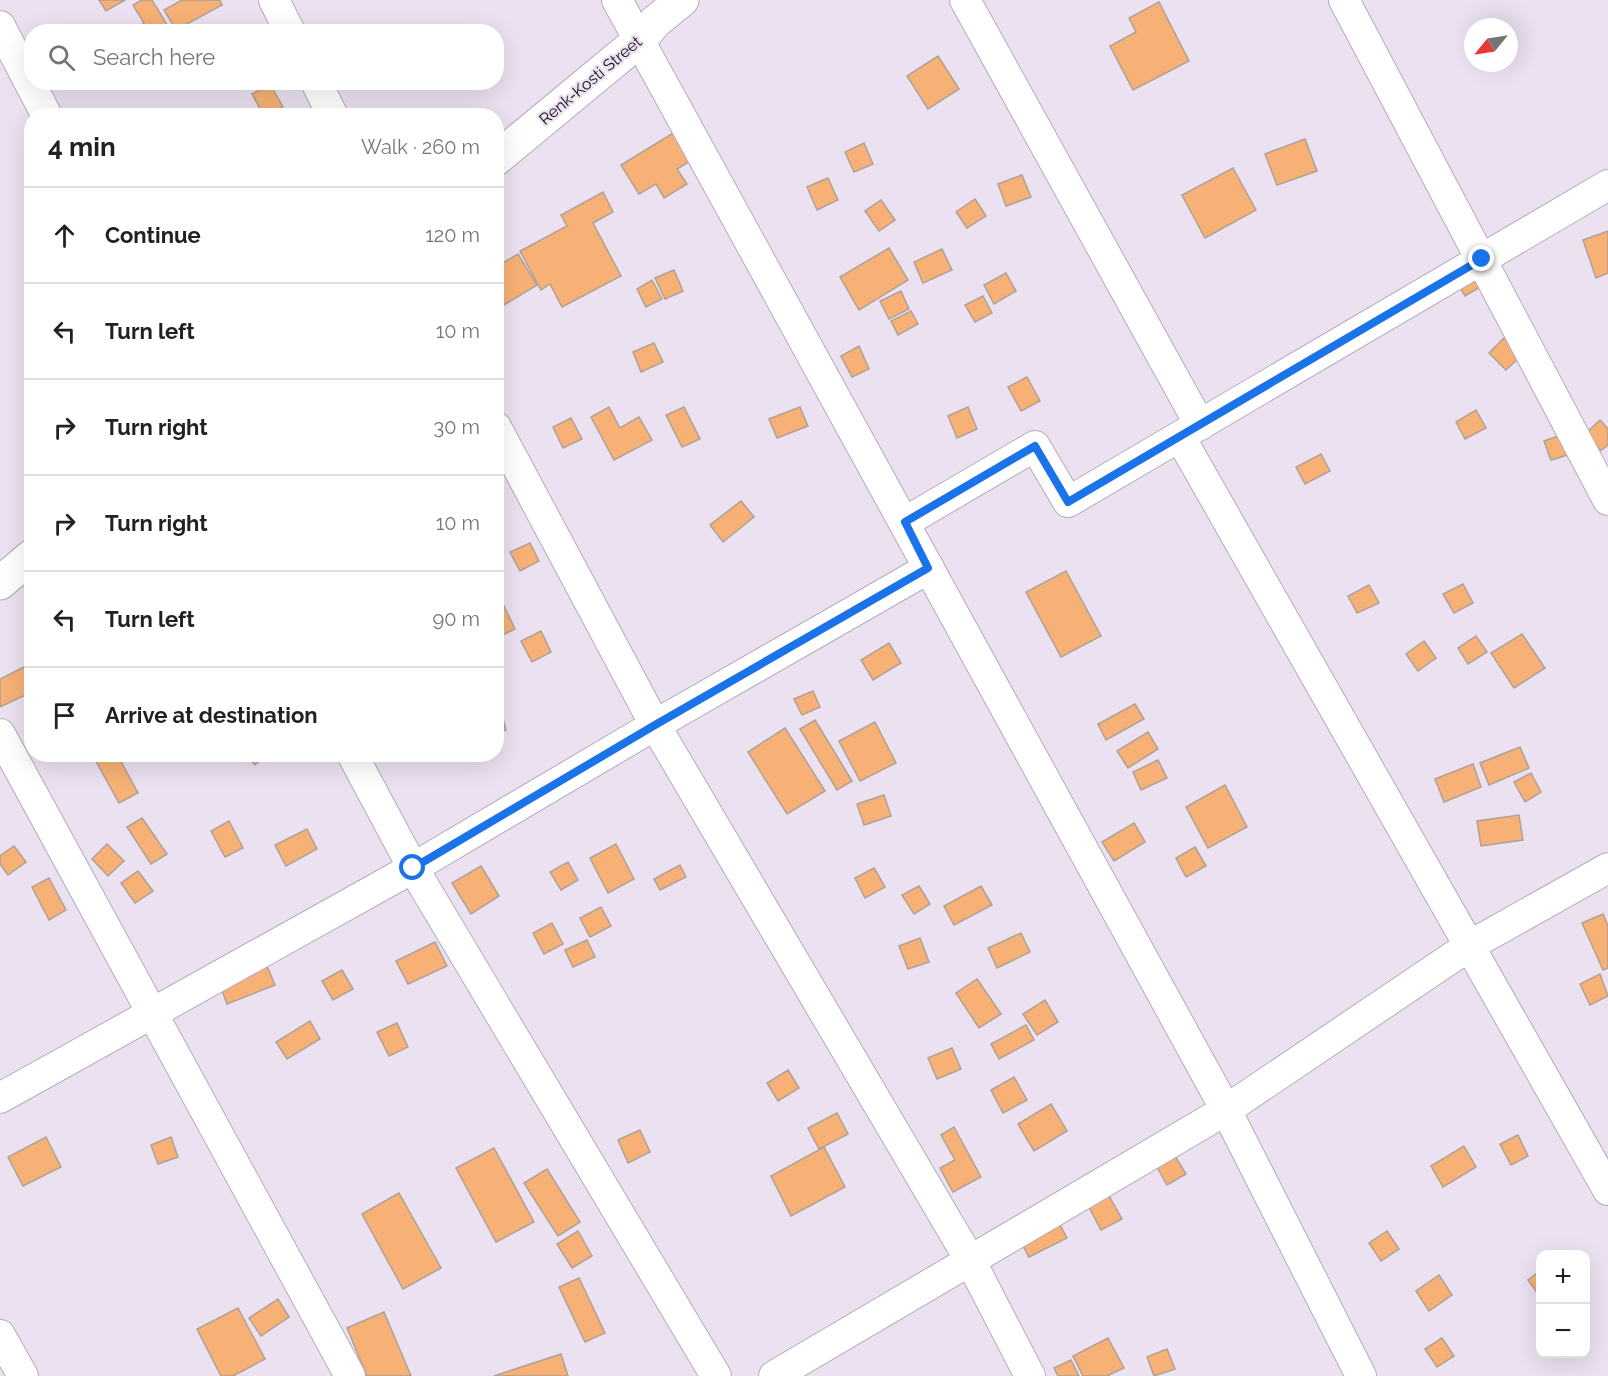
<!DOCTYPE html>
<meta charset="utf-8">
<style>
:root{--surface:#fff;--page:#f6f6f6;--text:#202124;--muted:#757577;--line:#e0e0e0}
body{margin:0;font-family:Raleway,sans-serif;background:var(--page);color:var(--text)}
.controls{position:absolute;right:18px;bottom:18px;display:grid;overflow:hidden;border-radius:12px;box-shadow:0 6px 24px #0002}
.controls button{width:54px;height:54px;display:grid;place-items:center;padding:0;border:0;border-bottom:2px solid var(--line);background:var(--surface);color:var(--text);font:30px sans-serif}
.compass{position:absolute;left:1464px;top:18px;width:54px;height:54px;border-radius:50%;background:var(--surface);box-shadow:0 6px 24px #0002;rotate:240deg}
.stop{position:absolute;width:18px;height:18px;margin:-14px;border:4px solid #1a73e8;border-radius:50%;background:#fff}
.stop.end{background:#1a73e8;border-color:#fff;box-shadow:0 2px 6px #0008}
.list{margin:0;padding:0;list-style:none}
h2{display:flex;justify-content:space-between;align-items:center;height:78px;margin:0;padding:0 24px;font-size:26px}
h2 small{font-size:20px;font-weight:400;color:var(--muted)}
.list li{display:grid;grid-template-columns:39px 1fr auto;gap:18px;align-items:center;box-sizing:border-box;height:96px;padding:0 24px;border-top:2px solid var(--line)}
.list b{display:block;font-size:22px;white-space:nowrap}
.list em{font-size:20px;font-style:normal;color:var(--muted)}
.icon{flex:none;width:33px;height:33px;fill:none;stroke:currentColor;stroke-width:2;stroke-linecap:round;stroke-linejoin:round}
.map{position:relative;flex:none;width:1608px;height:1376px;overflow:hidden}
.search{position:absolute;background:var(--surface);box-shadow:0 6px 24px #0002;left:24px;top:24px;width:480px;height:66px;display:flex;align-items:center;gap:15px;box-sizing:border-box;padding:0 21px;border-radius:24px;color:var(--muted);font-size:22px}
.panel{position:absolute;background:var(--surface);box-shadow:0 6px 24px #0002;left:24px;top:108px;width:480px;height:654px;border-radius:24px}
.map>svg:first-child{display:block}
</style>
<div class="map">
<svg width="1608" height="1376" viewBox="0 0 1608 1376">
<rect width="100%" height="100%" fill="#ebe1f0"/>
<g fill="#f7b176" stroke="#afa195" stroke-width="1.5">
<polygon points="99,0 125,0 106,11"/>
<polygon points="142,0 152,0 171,31 131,32 144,23 133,5"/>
<polygon points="182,0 220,0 222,5 176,30 164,10"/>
<polygon points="1159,2 1189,61 1133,90 1110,46 1136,32 1129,18"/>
<polygon points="938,56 959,89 928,109 907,76"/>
<polygon points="270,84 283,107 264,116 252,94"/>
<polygon points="678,130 695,158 677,169 687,184 664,198 656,184 639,194 621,165"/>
<polygon points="1305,139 1317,171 1277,185 1265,154"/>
<polygon points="864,143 873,164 854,172 845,152"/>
<polygon points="1233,168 1256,210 1205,238 1182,195"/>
<polygon points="1022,175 1031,197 1006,206 998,184"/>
<polygon points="828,178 838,200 817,210 807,187"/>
<polygon points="603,192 613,212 593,223 621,276 562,307 550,284 541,290 520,251 567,226 561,215"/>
<polygon points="975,199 986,216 967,228 956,212"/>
<polygon points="881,200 895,220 879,231 865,211"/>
<polygon points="1608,231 1608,273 1596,278 1583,240"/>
<polygon points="889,248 908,280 859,310 840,277"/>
<polygon points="942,249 952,270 923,283 914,262"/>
<polygon points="518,254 537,285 504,305 496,293 496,267"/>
<polygon points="1472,269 1482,286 1465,296 1455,279"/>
<polygon points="674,270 683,291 665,299 655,278"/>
<polygon points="1006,273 1016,291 994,304 984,285"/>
<polygon points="652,280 662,299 646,307 637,289"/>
<polygon points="901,291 909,309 889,319 880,301"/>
<polygon points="983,296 992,313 975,322 965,305"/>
<polygon points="911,311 918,324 898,335 891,321"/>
<polygon points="1508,334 1525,352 1506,370 1489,353"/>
<polygon points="654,343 663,362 641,372 633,352"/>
<polygon points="859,346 869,369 852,377 841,356"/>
<polygon points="1027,377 1040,401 1021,411 1008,387"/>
<polygon points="609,407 620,428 639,417 652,440 614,460 591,417"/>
<polygon points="684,407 700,439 682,447 666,415"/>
<polygon points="800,407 808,426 777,438 769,419"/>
<polygon points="968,407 977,429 957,438 948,416"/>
<polygon points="1476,410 1486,428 1465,439 1456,422"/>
<polygon points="571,418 582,439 563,448 553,427"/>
<polygon points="1600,420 1608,429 1608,445 1600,451 1585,434"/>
<polygon points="1567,433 1574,453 1551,460 1544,441"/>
<polygon points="1321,454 1330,471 1305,484 1296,467"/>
<polygon points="741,501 754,517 723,542 710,525"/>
<polygon points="530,543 539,561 520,571 510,552"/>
<polygon points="1066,571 1101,636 1061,657 1026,592"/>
<polygon points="1463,584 1473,603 1454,613 1443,594"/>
<polygon points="1369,585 1379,603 1357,613 1348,596"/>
<polygon points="502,602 515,629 496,638 496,604"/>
<polygon points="541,631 551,652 532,662 521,641"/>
<polygon points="1522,634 1545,668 1514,688 1491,653"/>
<polygon points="1476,636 1487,652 1468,664 1458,648"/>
<polygon points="1424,641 1436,658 1418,671 1406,654"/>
<polygon points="889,643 901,663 873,680 861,660"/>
<polygon points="30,664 32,692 0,707 0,679"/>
<polygon points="813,691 820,707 802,715 794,699"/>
<polygon points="1135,704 1144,719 1106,740 1098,724"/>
<polygon points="500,708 506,730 496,733 496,709"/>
<polygon points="815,720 852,781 837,790 800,729"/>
<polygon points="875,722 896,763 860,781 839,741"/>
<polygon points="785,728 825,791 787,814 748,752"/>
<polygon points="1148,732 1158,749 1128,768 1117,751"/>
<polygon points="1520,747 1529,768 1489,785 1480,763"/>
<polygon points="92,754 117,754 138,793 119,803"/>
<polygon points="245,754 266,754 255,765"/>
<polygon points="1158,760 1167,778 1141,790 1133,772"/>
<polygon points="1473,764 1481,787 1444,802 1435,779"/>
<polygon points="1531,773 1541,792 1525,802 1514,782"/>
<polygon points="1225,785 1247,827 1208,848 1186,807"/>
<polygon points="884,795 891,816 864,825 857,804"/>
<polygon points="1519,815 1523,840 1481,846 1477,821"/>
<polygon points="142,818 167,854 151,864 127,827"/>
<polygon points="229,821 243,848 225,857 211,831"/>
<polygon points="1134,823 1145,842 1114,861 1102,842"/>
<polygon points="307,829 317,849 286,866 275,845"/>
<polygon points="107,844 124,861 108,876 92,859"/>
<polygon points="616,844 634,879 608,893 590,858"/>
<polygon points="14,846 26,862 8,875 0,864 0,856"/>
<polygon points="1195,847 1206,866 1186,877 1176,858"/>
<polygon points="568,862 578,880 561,890 550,872"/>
<polygon points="680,865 686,877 660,890 654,879"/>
<polygon points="481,866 499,896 471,914 452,883"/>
<polygon points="874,868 885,887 865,898 855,878"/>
<polygon points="138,871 153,891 135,903 121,883"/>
<polygon points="49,878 66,910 49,920 32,887"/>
<polygon points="919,886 930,904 914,914 902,895"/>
<polygon points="981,886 992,905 954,925 944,906"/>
<polygon points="601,907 611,926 590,937 580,918"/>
<polygon points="1603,914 1608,926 1608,968 1603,970 1582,923"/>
<polygon points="552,923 563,944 544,954 533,933"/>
<polygon points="1021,933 1030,952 997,968 988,948"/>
<polygon points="920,938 929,962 908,969 899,946"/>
<polygon points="587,940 595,957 573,967 565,950"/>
<polygon points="435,942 447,966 408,984 396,961"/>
<polygon points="267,966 275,985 227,1004 220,985"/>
<polygon points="342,970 353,989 333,1000 322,981"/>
<polygon points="1600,974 1608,996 1590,1005 1580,984"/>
<polygon points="977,979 1001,1014 979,1028 956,993"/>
<polygon points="1045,1000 1058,1022 1037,1035 1023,1014"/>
<polygon points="310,1021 320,1039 287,1059 276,1042"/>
<polygon points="397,1023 408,1047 389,1056 377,1032"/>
<polygon points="1026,1025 1034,1040 999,1059 991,1044"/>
<polygon points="952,1048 961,1069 937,1079 928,1058"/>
<polygon points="788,1070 799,1088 778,1101 767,1083"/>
<polygon points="1014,1077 1027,1100 1003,1113 991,1090"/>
<polygon points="1051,1104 1067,1131 1034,1151 1018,1124"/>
<polygon points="837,1113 848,1134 819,1149 808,1128"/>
<polygon points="954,1127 981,1177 953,1192 940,1168 955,1160 941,1135"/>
<polygon points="640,1130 650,1152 628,1163 618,1140"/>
<polygon points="1518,1135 1528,1156 1511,1165 1500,1144"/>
<polygon points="46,1137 61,1167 23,1186 8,1157"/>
<polygon points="171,1137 178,1157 158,1164 151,1145"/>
<polygon points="1464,1146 1476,1167 1443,1187 1431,1166"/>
<polygon points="824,1147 845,1187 791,1216 771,1176"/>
<polygon points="494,1148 534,1222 496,1242 456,1168"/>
<polygon points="1175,1156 1186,1174 1167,1185 1157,1167"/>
<polygon points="547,1169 580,1222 558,1236 524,1183"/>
<polygon points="1103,1185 1122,1219 1101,1230 1083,1196"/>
<polygon points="399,1193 441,1268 403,1289 362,1214"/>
<polygon points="1057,1219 1067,1238 1029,1257 1019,1238"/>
<polygon points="578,1231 592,1256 572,1268 557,1244"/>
<polygon points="1387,1231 1399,1249 1381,1261 1369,1243"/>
<polygon points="1540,1271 1540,1297 1528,1280"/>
<polygon points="1439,1275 1452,1295 1429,1311 1416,1291"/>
<polygon points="579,1278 605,1333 585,1342 559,1287"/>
<polygon points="278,1299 289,1317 261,1336 249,1318"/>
<polygon points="238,1308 265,1359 233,1376 221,1376 197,1329"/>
<polygon points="384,1312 411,1376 367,1376 347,1328"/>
<polygon points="1108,1338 1124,1368 1107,1376 1083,1376 1073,1356"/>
<polygon points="1442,1338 1454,1356 1437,1367 1425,1349"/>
<polygon points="1167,1349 1175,1369 1154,1376 1147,1357"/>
<polygon points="561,1354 568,1376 494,1376"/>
<polygon points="1071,1360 1079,1376 1058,1376 1054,1368"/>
</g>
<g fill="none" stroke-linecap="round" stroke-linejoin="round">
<defs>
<g id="street">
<polyline points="274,0 290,32"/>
<polyline points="617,0 1226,1110 774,1376"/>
<polyline points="965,0 1200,425"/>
<polyline points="1344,0 1608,500"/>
<polyline points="0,26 47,116"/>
<polyline points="316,82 333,116"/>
<polyline points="496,427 655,725 970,1260 1030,1376"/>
<polyline points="1180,437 1608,1190"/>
<polyline points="905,522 1035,446 1068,502 1608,185"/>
<polyline points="0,734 350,1376"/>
<polyline points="352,754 413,868 716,1376"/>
<polyline points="0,1098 413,868 655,725 929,568"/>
<polyline points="0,1335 23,1376"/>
<polyline points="1361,1376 1226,1110 1469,946 1608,868"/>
</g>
<g id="primary">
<polyline points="496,159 641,39 655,22 682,0"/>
<polyline points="0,583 32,556"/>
</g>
</defs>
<use href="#street" stroke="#b5abba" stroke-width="32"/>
<use href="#primary" stroke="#b5abba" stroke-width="35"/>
<use href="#street" stroke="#fff" stroke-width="30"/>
<use href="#primary" stroke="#fff" stroke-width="33"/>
</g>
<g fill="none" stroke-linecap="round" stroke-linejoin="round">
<polyline stroke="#1a73e8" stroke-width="8" points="413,868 655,725 928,568 905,522 1035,446 1068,502 1482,259"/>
</g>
<g text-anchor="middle" stroke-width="4.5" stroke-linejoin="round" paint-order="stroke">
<g font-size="16" fill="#110d13" stroke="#ebe1f0">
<text transform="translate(590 80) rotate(-40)" y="6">Renk-Kosti Street</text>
</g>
</g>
</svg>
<div class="controls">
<button>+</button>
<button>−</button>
</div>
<svg class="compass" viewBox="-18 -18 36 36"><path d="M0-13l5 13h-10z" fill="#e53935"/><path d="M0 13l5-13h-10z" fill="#757577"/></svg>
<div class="stop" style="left:413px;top:868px"></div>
<div class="stop end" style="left:1482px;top:259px"></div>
<div class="search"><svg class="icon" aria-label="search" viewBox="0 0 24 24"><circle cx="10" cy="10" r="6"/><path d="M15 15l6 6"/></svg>Search here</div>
<section class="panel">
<h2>4 min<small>Walk · 260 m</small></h2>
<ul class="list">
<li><svg class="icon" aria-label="ahead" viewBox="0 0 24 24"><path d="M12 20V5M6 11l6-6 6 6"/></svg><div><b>Continue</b></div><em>120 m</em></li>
<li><svg class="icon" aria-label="left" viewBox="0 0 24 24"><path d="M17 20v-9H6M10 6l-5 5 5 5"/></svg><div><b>Turn left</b></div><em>10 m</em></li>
<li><svg class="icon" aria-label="right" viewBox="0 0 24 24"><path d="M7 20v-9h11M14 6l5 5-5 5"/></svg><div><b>Turn right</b></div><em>30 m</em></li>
<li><svg class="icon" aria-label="right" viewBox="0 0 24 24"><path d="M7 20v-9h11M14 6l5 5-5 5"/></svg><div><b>Turn right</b></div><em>10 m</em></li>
<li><svg class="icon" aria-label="left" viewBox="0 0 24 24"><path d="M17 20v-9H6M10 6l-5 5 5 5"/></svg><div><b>Turn left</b></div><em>90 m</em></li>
<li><svg class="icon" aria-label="arrive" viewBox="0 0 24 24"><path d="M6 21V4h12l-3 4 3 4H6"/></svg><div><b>Arrive at destination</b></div></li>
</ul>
</section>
</div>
